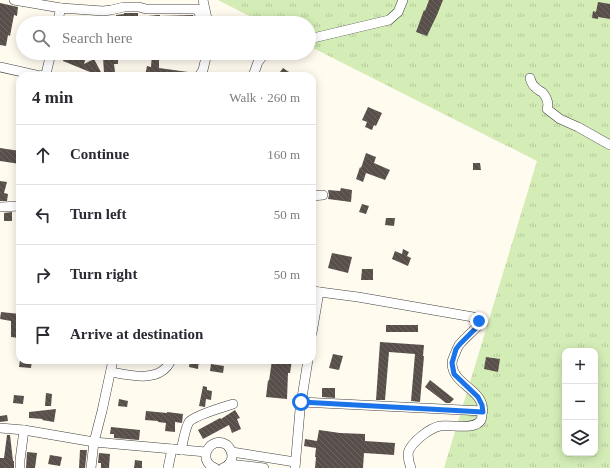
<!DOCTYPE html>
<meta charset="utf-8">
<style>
:root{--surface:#fff;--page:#f2f2f3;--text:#2b2b33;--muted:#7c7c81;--line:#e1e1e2}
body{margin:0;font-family:"Times New Roman",serif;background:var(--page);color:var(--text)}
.controls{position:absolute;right:12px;bottom:12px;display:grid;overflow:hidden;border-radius:8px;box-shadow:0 2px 10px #0003}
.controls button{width:36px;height:36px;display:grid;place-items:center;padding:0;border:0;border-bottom:1px solid var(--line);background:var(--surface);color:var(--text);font:20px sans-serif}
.stop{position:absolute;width:12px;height:12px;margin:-9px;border:3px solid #1a73e8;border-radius:50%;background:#fff}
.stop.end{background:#1a73e8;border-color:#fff;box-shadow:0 1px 4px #0008}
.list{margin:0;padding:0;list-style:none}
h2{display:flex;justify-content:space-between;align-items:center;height:52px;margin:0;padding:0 16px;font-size:17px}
h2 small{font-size:13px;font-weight:400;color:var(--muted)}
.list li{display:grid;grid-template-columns:26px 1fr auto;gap:12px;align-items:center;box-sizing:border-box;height:60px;padding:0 16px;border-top:1px solid var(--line)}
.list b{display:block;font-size:15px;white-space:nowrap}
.list em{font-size:13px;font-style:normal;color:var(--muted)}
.icon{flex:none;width:22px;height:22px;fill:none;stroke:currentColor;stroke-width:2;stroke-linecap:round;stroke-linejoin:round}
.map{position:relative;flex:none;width:610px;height:468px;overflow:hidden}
.search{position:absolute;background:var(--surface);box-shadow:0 2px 10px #0003;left:16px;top:16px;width:300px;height:44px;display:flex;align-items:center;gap:10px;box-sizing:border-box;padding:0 14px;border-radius:22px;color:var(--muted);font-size:15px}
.panel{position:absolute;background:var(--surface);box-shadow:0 2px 10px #0003;left:16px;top:72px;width:300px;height:292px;border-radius:12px}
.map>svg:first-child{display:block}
</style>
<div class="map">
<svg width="610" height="468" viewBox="0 0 610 468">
<defs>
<pattern id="park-tufts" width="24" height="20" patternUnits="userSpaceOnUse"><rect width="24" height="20" fill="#d4edb6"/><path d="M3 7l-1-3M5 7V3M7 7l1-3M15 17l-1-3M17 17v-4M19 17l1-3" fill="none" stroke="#b5ca9b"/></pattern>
<pattern id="building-back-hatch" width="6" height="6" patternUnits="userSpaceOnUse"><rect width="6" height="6" fill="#584f4a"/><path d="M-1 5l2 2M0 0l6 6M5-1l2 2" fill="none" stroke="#6b6460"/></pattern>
</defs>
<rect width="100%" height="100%" fill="#fffbef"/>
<path fill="url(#park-tufts)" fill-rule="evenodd" d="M218 0H610V468H444L537 161 309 46V23H263ZM565 351H595V453H565Z"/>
<g fill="url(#building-back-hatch)">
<polygon points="429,0 443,0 437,15 427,36 416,32 424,10 425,11"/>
<polygon points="598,2 610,4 610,19 598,17 598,19 592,18 593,11 596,12"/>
<polygon points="0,3 18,7 17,16 14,15 10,36 8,35 6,46 0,45"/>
<polygon points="124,13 138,13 138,17 158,15 160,15 160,16 193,15 197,23 146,23 146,22 124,23 124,20 116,21 116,15 124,14"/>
<polygon points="65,53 87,53 84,64 94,59 103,76 89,76 90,72 63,61"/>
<polygon points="152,53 159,53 159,68 188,72 188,76 145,76 147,66 151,67"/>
<polygon points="118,56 118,64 114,64 115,72 104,73 103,57"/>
<polygon points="283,68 289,72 287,76 277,76"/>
<polygon points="368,107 382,113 376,126 374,125 372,130 365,127 367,122 362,120"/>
<polygon points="0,148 20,151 20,164 0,161"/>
<polygon points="366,153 376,157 374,163 390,170 385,180 366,173 363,182 356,179 360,167 361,168"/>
<polygon points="473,163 480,163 481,170 473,170"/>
<polygon points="0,181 7,182 4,193 8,194 7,201 0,201"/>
<polygon points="341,188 352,190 351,202 328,199 329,195 328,190 340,191"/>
<polygon points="362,204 369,206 366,214 359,212"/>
<polygon points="12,212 12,221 4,221 4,213"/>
<polygon points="386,218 395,218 394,226 385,225"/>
<polygon points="403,249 409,252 407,256 411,258 408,266 392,259 395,251 402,254"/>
<polygon points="332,253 352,257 348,273 328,268"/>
<polygon points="362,269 373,269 373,280 361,280"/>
<polygon points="1,312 20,314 19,338 11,337 11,321 0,319"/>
<rect x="386" y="325" width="32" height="7"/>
<polygon points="380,342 424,345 423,356 424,356 420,402 411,401 415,354 389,352 385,400 376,400"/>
<polygon points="333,354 343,356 339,370 329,368"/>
<polygon points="486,357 500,359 498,372 484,369"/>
<polygon points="20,360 32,360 31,368 19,367"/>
<polygon points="190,360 199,360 198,369 189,367"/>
<polygon points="272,360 292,360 290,373 288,373 287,399 266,397 268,380 269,381"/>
<polygon points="211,364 224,366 223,373 210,371"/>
<polygon points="430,380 454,399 450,403 446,403 425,387"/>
<polygon points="203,386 207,387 207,390 212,391 211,400 206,399 205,407 199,406"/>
<polygon points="322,388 335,388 335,398 322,397"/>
<polygon points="46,393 52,394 51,406 45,406"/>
<polygon points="14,395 24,396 23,404 13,403"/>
<polygon points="119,399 128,401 127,407 118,406"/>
<polygon points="56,409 54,422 42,420 43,419 29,418 29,412"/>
<polygon points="235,410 240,418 237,419 241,429 232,433 229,425 203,439 198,430 220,418 221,419"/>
<polygon points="146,411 167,413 167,412 183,414 182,423 175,422 175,432 165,431 166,423 158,422 158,421 145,420"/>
<polygon points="7,415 8,421 0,422 0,416"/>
<polygon points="111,427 140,430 139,440 114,438 114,434 110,434"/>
<polygon points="319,430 340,433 365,434 365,441 395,443 394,455 364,453 363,468 315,468 316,457 315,457 316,448 304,446 305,439 317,441"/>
<polygon points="7,435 10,435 13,461 14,461 14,468 0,468 0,458 4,458"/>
<polygon points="80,450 87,450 85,468 79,468"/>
<polygon points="27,452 37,453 35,468 26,468"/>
<polygon points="99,453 110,454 109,468 101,468 101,463 98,463"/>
<polygon points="50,455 62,457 60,466 48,464"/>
<polygon points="135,460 142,461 142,468 134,468"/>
</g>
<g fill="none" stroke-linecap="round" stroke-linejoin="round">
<defs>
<polyline id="lane" points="165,54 171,53"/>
<g id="street">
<polyline points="14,0 61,8"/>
<polyline points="203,0 208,23"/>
<polyline points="57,23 61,8 103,11 111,10 124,7 139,7 146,9 197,9 204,23"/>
<polyline points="309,39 389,20 398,12 403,0"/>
<polyline points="0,67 40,76 46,74 51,53"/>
<polyline points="199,76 203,70 207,53"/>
<polyline points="253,76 258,62 265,53"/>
<path d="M530 78C531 81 532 85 535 87 537 90 541 91 543 93 547 98 549 104 547 109L560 119 578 127 610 145"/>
<polyline points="312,196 323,195"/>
<polyline points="0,207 20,206"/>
<path d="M312 291 358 297 473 317 479 321V325C473 331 465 338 459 345 457 348 456 352 454 356 453 358 452 362 452 364 453 386 487 390 482 414 482 416 482 418 481 420 475 431 450 424 440 426 430 428 411 442 408 453 408 458 409 463 411 468"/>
<polyline points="312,333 319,292"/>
<path d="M111 372C131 376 161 383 171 360"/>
<polyline points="301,402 483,411"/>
<polyline points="0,428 24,430 94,442 206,452"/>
<path d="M181 450C183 443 185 428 189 422 195 415 224 407 233 404"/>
<polyline points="232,452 295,462"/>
<polyline points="229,464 264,468"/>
<polyline points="20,468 20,460 24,430"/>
<polyline points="91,468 94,442 102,411 113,360"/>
<polyline points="168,468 172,449"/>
<path d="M215 468C196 461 210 434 227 445 230 448 232 451 232 456 232 462 228 466 223 468"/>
<polyline points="295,468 300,410 308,360"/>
</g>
</defs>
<use href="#lane" stroke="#414141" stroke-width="5.5"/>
<use href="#street" stroke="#414141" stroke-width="10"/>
<use href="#lane" stroke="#fff" stroke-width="4.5"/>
<use href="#street" stroke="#fff" stroke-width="9"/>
</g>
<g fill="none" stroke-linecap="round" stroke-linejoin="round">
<polyline stroke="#1a73e8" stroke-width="5" points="301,402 483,412 482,405 478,397 454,374 452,363 456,349 460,344 479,325 479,321"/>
</g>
</svg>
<div class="controls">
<button>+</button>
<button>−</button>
<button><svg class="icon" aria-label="layers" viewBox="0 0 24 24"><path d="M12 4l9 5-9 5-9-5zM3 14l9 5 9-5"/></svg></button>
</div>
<div class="stop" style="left:301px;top:402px"></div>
<div class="stop end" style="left:479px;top:321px"></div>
<div class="search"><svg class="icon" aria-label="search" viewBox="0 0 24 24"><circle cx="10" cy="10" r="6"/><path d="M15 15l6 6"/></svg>Search here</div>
<section class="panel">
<h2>4 min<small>Walk · 260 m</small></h2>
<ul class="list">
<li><svg class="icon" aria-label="ahead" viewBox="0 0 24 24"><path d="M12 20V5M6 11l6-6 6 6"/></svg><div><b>Continue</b></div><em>160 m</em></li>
<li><svg class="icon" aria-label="left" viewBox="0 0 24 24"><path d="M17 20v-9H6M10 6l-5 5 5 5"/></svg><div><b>Turn left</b></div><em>50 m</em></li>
<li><svg class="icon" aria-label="right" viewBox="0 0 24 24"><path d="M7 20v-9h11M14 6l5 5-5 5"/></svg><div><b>Turn right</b></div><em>50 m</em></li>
<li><svg class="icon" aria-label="arrive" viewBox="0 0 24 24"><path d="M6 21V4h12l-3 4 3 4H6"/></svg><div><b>Arrive at destination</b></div></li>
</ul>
</section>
</div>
